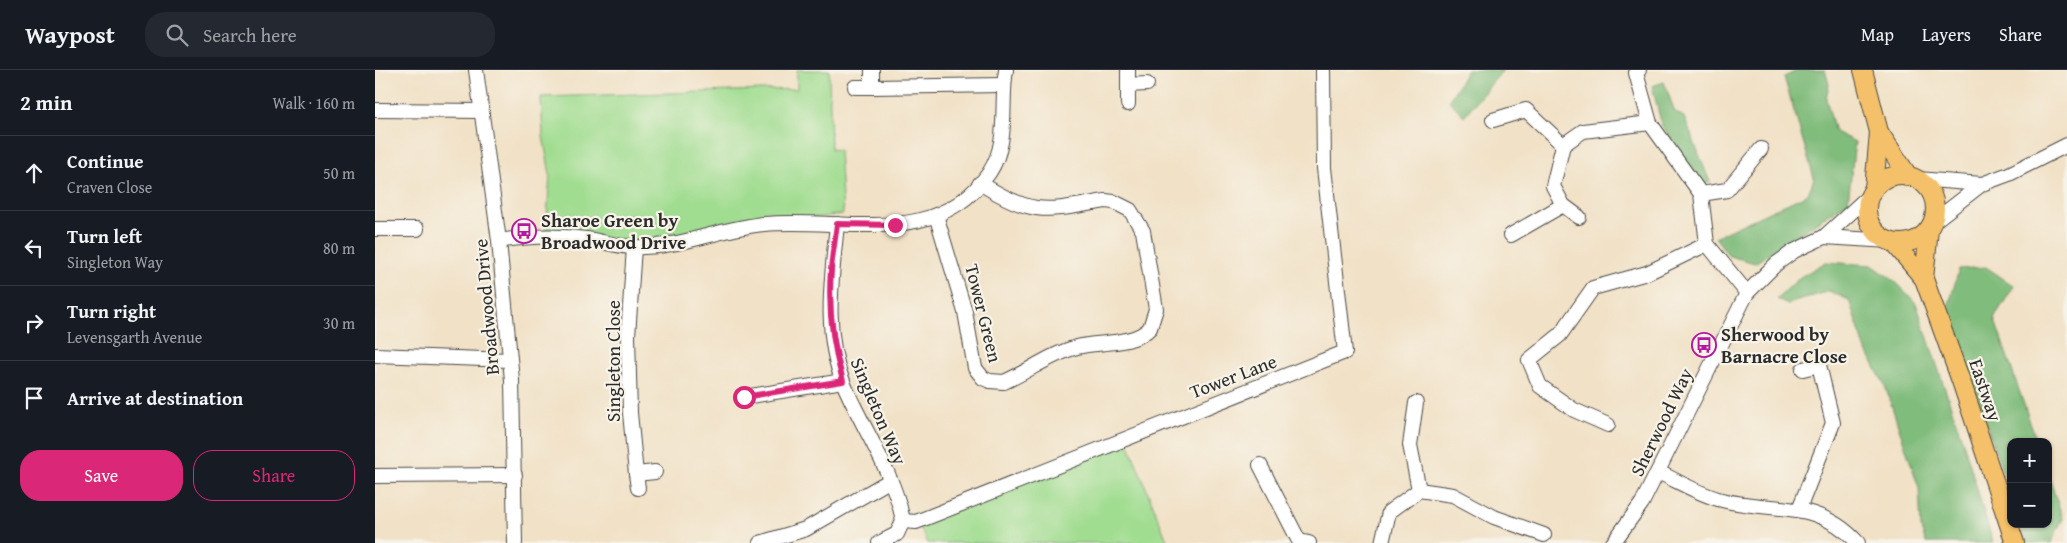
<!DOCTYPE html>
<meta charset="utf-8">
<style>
:root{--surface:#171b24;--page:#242831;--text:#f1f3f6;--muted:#9ea1a6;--line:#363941;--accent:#db2777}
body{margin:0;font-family:"Gentium Book Plus",serif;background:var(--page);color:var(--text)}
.controls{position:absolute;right:15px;bottom:15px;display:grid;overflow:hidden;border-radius:10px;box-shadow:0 1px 4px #0004}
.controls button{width:45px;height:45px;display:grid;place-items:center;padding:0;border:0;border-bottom:1px solid var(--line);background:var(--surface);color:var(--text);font:25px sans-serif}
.stop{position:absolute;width:15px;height:15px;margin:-11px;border:4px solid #db2777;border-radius:50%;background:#fff}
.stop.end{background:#db2777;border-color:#fff;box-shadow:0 1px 5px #0008}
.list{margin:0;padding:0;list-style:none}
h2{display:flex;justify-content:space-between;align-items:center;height:65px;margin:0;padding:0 20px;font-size:21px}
h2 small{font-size:16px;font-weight:400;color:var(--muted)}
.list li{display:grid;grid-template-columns:32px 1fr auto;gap:15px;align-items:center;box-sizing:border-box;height:75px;padding:0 20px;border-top:1px solid var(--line)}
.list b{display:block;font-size:19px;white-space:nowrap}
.list p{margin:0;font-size:16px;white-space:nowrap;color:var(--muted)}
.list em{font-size:16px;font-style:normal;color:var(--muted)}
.actions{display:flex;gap:10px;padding:15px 20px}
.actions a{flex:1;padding:11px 0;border:1px solid var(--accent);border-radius:20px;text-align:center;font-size:18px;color:var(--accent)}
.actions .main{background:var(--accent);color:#fff}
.icon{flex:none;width:28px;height:28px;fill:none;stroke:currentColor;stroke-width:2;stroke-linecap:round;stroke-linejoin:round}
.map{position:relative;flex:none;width:1692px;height:473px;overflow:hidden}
header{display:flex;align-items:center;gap:30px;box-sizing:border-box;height:70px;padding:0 25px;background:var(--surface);border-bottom:1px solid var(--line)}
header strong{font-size:24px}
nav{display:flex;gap:28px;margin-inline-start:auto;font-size:18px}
.search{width:350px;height:45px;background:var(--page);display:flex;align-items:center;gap:12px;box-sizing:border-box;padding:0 18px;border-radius:20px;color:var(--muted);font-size:19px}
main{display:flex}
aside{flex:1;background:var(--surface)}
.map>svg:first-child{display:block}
</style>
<header>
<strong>Waypost</strong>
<div class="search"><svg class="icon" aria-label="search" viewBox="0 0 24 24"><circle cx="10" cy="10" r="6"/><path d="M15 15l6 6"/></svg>Search here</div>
<nav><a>Map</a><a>Layers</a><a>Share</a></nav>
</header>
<main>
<aside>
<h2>2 min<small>Walk · 160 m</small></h2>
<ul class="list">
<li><svg class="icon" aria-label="ahead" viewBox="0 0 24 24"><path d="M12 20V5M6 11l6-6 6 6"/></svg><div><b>Continue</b><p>Craven Close</p></div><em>50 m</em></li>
<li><svg class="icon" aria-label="left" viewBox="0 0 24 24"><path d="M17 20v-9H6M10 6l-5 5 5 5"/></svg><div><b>Turn left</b><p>Singleton Way</p></div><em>80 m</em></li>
<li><svg class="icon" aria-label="right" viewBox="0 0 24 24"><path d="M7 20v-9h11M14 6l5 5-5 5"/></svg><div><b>Turn right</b><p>Levensgarth Avenue</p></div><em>30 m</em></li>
<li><svg class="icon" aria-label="arrive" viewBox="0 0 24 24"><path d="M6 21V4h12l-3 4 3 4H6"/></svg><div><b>Arrive at destination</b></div></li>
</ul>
<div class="actions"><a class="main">Save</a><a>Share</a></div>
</aside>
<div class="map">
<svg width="1692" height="473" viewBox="0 0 1692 473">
<rect width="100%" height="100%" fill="#f7f3e8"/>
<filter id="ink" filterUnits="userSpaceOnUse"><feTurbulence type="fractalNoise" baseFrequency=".02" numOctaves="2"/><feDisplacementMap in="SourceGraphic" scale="10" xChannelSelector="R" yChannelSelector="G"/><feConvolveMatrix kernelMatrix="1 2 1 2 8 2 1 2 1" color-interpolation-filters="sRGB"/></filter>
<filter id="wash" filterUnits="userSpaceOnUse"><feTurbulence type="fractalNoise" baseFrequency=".0096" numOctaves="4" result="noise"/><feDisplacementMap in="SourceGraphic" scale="20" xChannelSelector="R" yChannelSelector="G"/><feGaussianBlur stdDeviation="1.12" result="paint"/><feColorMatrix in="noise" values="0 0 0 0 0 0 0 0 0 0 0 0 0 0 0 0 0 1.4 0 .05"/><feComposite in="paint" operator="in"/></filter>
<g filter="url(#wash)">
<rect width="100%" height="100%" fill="#f1e1c6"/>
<g fill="#a1dd91" stroke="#66845e">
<polygon points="422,0 454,0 456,79 464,80 468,144 447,147 351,155 284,170 261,171 171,162 175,104 168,66 166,27 422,19"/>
<polygon points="752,370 793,473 553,473 543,454"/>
</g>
<g fill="#80bc7b" stroke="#567453">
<polygon points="1092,0 1128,0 1089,46 1074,31"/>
<polygon points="1424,0 1450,0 1454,15 1451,29 1460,62 1480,72 1473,132 1380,193 1354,186 1340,167 1433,124 1439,108 1409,7"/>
<polygon points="1289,12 1300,42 1309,47 1335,112 1328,115 1287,56 1277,16"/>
<polygon points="1451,192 1497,195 1521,212 1541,233 1590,378 1618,473 1551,473 1546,458 1544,418 1510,316 1490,278 1474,230 1454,221 1413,234 1402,229 1425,207"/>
<polygon points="1611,197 1639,216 1619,248 1662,372 1636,372 1636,427 1573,238 1584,199"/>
<polygon points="1673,405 1688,448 1676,473 1651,473 1645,454 1673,454"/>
</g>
</g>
<g filter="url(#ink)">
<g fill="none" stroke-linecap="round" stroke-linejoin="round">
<defs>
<g id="minor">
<polyline points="101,0 124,171 137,310 140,473"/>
<polyline points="1264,0 1261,3 1275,53 1326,124 1332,174 1372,223"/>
<polyline points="753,15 753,0"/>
<polyline points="480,17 497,17 497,0"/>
<polyline points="497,17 628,15"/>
<polyline points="753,34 753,15 772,14"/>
<polyline points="0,40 107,41"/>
<polyline points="1118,50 1151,40 1188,75"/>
<polyline points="1542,109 1607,114"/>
<polyline points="1326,124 1352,120 1386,79"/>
<path d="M561 145 590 242 600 298 608 308 615 311 629 312C654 301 676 284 702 277 724 271 758 276 775 258L781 239 768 161 755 140 739 132 730 131C671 141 659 147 605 113"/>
<polyline points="1204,147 1188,135 1178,116 1188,75 1208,61 1275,53"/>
<polyline points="1558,152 1607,114 1634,104 1692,75"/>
<path d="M462 154C457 207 448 261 468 312 487 358 519 402 528 451"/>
<polyline points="0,159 42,159"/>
<polyline points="1136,165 1188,135"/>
<polyline points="1449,167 1515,171"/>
<path d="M124 171C153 166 182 165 211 169 227 171 243 177 259 177 304 179 345 158 389 154 466 146 560 181 614 103 635 72 625 34 631 0"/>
<polyline points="259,177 253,266 255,343 261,404"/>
<polyline points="0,285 135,290"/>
<polyline points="369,327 468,311"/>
<polyline points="1041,333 1035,375 1044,420"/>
<polyline points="1233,355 1199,340 1165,316 1154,290 1185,265 1218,218 1272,203 1332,174"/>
<polyline points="885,395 924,471 934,473"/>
<path d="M1283 402C1303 411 1325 425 1347 430 1397 443 1443 428 1483 473"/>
<polyline points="0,406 140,405"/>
<polyline points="263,418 261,404 280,402"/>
<polyline points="1424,439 1458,353 1444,295 1428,299"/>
<polyline points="528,451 541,452 970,282 949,98 948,0"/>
<polyline points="385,473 431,459 514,411"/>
<polyline points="504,473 522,464 528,451"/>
<polyline points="1007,473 1014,442 1044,420 1078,425 1119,447 1169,465"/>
<polyline points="1238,473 1267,433 1372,223 1401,194 1419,181 1449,167 1495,125"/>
</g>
<g id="major">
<polyline points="1488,0 1504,62 1534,107"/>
<circle cx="1526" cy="139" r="34"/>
<polyline points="1499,119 1504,62"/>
<polyline points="1519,173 1549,209 1586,311 1640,473"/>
<polyline points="1549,209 1554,159"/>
</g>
</defs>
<use href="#minor" stroke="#494642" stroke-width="16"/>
<use href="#major" stroke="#494642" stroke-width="20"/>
<use href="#minor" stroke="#fff" stroke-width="14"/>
<use href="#major" stroke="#f4c16a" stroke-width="18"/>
</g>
</g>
<g fill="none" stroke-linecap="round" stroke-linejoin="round" filter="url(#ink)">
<path stroke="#db2777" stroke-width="6" d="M369 327 468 311C457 273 453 239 456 200 457 185 460 170 462 154L520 155"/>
</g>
<defs>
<symbol id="bus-ring" viewBox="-11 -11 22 22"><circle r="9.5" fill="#f7f3e8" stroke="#b5179e" stroke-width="1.5"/><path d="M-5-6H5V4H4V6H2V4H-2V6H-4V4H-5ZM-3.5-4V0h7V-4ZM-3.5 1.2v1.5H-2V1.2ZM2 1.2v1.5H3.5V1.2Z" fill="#b5179e"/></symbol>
</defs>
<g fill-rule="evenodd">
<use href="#bus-ring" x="135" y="147" width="28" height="28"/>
<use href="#bus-ring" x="1315" y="261" width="28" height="28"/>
</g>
<g text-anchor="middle" stroke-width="4.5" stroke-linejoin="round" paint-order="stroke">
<g font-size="19" font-weight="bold" fill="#2b2b2b" stroke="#f7f3e8" text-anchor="start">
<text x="166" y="157">Sharoe Green by<tspan x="166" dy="22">Broadwood Drive</tspan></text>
<text x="1346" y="271">Sherwood by<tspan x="1346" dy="22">Barnacre Close</tspan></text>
</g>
<g font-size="19" fill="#2b2b2b" stroke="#f7f3e8">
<text transform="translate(111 237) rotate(-95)" y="7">Broadwood Drive</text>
<text transform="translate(609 243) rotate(76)" y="7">Tower Green</text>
<text transform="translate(238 291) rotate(-90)" y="7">Singleton Close</text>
<text transform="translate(858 306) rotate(-21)" y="7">Tower Lane</text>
<text transform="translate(1611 320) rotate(71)" y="7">Eastway</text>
<text transform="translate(504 341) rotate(67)" y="7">Singleton Way</text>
<text transform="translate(1286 352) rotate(-64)" y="7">Sherwood Way</text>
</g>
</g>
</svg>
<div class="controls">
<button>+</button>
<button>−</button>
</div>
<div class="stop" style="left:369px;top:327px"></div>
<div class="stop end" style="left:520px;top:155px"></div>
</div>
</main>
